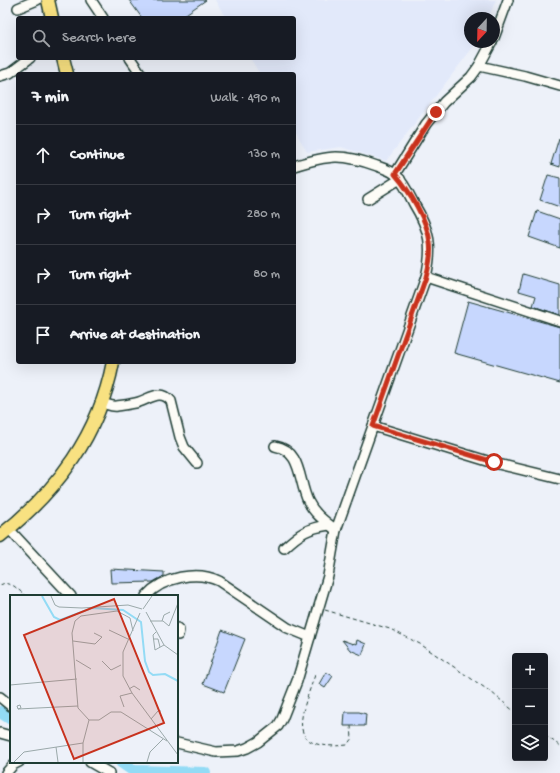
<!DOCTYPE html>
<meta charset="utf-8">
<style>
:root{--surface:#171b24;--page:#20242c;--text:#f1f3f6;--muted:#9ea1a6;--line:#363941}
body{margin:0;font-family:"Gochi Hand",sans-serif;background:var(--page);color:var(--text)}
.controls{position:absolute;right:12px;bottom:12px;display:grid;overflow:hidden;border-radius:4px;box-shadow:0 4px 16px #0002}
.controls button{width:36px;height:36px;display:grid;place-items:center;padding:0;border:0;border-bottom:1px solid var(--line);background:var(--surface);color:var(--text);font:20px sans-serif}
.compass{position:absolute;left:464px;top:12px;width:36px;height:36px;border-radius:50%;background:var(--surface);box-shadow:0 4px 16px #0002;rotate:202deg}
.stop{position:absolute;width:12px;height:12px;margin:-9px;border:3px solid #c8321e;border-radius:50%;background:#fff}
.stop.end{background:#c8321e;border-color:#fff;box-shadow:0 1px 4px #0008}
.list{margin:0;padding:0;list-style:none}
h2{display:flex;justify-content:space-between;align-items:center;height:52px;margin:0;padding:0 16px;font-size:17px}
h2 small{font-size:13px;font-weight:400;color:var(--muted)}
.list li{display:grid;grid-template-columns:26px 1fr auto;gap:12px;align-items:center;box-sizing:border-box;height:60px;padding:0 16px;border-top:1px solid var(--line)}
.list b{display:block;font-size:15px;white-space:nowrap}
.list em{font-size:13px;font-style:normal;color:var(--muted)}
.icon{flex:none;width:22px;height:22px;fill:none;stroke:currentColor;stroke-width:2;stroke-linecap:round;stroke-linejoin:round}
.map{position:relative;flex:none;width:560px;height:773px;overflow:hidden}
.search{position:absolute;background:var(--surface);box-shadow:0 4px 16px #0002;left:16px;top:16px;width:280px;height:44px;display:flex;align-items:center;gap:10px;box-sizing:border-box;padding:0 14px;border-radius:4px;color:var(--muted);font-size:15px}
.panel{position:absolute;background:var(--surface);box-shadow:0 4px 16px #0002;left:16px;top:72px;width:280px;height:292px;border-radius:4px}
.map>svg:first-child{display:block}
</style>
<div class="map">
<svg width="560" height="773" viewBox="0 0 560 773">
<rect width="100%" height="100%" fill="#edf1f9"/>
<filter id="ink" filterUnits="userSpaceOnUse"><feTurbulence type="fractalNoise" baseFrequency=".025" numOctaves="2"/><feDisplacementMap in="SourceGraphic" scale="8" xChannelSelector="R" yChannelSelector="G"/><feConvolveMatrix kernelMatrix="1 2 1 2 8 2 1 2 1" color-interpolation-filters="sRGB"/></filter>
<g filter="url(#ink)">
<polygon fill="#e2e9fa" points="215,0 496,0 488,18 470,18 470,42 477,42 386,161 341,147 307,152 294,129 294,74 260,74 250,58 294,58 294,18 226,18"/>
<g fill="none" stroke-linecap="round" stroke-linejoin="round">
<g stroke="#93dbf5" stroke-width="12">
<polyline points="0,712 11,719"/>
<polyline points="121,762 134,771 205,773"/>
</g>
</g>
<g fill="#c7d7fe" stroke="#1f3d34">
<polygon points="129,0 206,0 180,18 142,18"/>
<polygon points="559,138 560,139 560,167 551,164"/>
<polygon points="548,175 560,178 560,207 540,200"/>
<polygon points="537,211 560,219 560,248 529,237"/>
<polygon points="523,274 560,285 560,315 533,306 536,296 519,291"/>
<polygon points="468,301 560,327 560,383 454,353"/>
<polygon points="110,569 164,572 164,576 153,582 111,583"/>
<polygon points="222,630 245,639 224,692 203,684"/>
<polygon points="342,640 353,644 354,643 356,644 357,640 366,644 362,655 350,650"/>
<polygon points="326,672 333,676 325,688 319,684"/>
<polygon points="345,712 359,712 366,714 365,726 344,726"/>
</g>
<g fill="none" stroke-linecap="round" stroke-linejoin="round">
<defs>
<g id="minor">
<polyline points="91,0 103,18"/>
<polyline points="18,8 37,0"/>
<polyline points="494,38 508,0"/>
<polyline points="130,58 141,74"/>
<polyline points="479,66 525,76 560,86"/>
<polyline points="0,76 10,73 30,58"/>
<polyline points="395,174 426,124 444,102 471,77 479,66 492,42"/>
<polyline points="368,199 400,179"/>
<polyline points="426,277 560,321"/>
<path d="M102 403C107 404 112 407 117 406 124 405 133 404 139 402 151 398 161 389 171 401L180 437 184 447 197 463"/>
<polyline points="373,426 494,463 560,479"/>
<path d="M275 446C302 451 298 480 308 501 314 514 326 522 336 530"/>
<polyline points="9,529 71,596"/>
<path d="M284 548C300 533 308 528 329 525"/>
<path d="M146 596C163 577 197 570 219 581L288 628 310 637"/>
<polyline points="177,628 179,630 178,635"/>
<polyline points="0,697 11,706"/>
<polyline points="0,733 11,736"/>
<path d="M177 743 216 752 238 751 247 748 258 742 278 726 282 719 297 681 328 576 336 530 426 277C433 247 430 230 414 204 409 194 404 183 396 175 392 171 383 168 377 166 342 153 329 155 294 166"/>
<polyline points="90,762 109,773"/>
<polyline points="6,773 13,765 19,762"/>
</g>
<g id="major">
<polyline points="48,0 52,18"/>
<polyline points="63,58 67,74"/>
<path d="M0 536C58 490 99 435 113 362"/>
</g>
</defs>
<use href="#minor" stroke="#1f3d34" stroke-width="12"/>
<use href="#major" stroke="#1f3d34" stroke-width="15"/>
<g stroke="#1f3d34" stroke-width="1" stroke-dasharray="4 3" stroke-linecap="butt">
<polyline points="0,585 5,583 14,586 26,596"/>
<polyline points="325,610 390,629 420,644 491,692 515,712"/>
<path d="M315 675C301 715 283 752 347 745L352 738 351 726"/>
<polyline points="545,735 560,746"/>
</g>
<use href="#minor" stroke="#fdfcf7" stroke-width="9"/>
<use href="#major" stroke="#f8e181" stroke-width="12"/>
</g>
</g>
<g fill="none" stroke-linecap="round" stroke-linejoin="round" filter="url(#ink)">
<path stroke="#c8321e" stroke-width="5" d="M436 112 395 174C409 190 428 221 430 243 432 254 429 266 426 277L373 426 494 462"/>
</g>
<g transform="translate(10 595)">
<rect width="168" height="168" fill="#edf1f9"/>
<path fill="none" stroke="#93dbf5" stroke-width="2" d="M32 1 44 22 50 25 82 13 113 15 131 27 135 66 139 77 143 80 155 79 168 86"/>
<path fill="none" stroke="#9ba9aa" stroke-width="1" d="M41 1 45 10 49 12 72 13 118 10 132 14M133 14 142 1M136 17 154 50 168 60M130 18 113 57V81L122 98 168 160M140 26H153L159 31 168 8M152 26 154 20 160 17M99 35 118 44M123 36 120 23 107 16 71 21 65 26 62 38 68 113 79 125H89L101 117H111L157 146M146 37 143 40 145 55 154 50M143 44H148L150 52M63 46 85 49 92 42 84 38M66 65 81 74M92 66 101 75 111 70M0 90 67 84M119 94 124 91 130 95M10 110 11 113 8 114 7 111ZM114 112 110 101 122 98M8 114 68 111M141 124 148 116H151M46 152 48 167M4 167 14 157 73 148M73 167V148L79 125M137 167 140 157 153 144"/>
<path fill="#c8321e" fill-opacity="0.15" stroke="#c8321e" stroke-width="2" d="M104 4 154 128 64 164 14 40Z"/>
<rect width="168" height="168" fill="none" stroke="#1f3d34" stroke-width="2"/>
</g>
</svg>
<div class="controls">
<button>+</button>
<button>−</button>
<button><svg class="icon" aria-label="layers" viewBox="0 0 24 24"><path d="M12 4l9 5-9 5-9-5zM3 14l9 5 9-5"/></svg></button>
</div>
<svg class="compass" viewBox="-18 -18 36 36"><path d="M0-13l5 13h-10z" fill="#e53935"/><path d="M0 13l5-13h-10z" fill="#9ea1a6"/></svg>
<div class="stop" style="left:494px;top:462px"></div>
<div class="stop end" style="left:436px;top:112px"></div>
<div class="search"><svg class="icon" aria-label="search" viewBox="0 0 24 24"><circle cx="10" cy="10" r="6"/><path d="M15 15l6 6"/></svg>Search here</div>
<section class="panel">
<h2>7 min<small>Walk · 490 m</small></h2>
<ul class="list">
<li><svg class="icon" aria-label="ahead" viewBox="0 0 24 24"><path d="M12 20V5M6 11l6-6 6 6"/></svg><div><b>Continue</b></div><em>130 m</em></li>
<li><svg class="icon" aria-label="right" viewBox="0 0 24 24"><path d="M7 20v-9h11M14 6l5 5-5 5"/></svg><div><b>Turn right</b></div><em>280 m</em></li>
<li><svg class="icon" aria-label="right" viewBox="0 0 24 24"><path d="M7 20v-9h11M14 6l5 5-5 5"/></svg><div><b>Turn right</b></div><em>80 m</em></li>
<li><svg class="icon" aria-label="arrive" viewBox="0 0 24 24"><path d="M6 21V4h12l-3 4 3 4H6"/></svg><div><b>Arrive at destination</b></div></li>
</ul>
</section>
</div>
